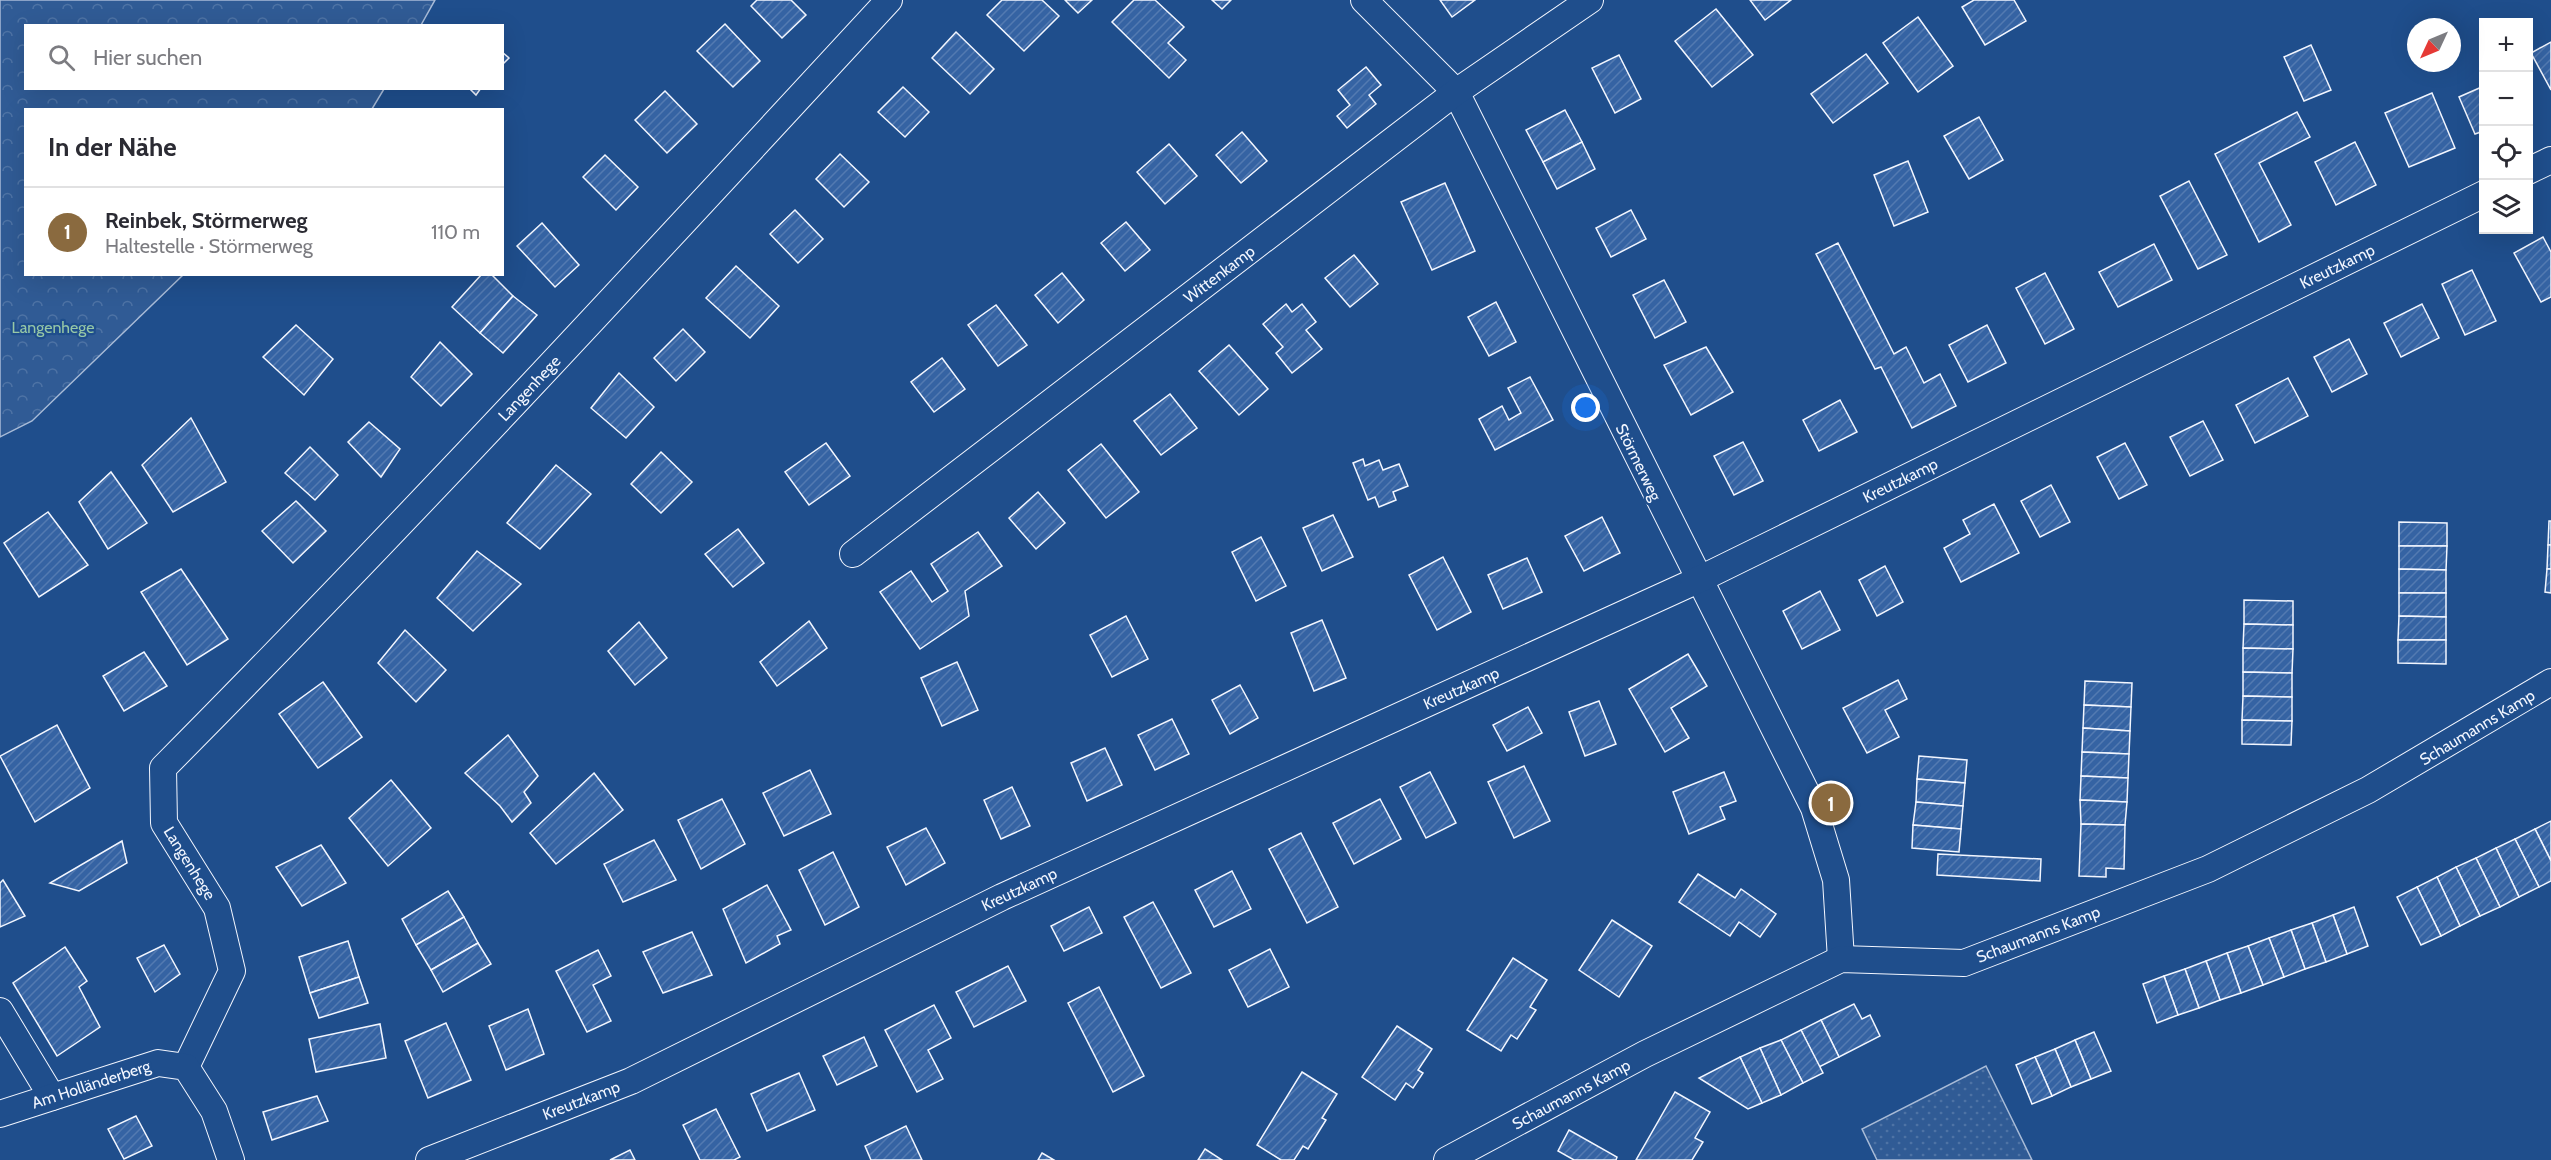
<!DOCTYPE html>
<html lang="de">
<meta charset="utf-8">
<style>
:root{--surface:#fff;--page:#f2f2f3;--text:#2b2b33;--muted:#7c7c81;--line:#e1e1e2;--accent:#8a6a3f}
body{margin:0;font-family:Cabin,sans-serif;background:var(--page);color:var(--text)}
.controls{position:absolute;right:18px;top:18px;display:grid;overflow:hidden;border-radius:0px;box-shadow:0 6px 24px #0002}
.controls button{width:54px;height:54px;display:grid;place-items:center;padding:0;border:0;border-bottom:2px solid var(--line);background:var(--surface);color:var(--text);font:30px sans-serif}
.compass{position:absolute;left:2407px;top:18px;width:54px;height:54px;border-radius:50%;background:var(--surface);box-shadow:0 6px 24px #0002;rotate:226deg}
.you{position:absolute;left:1586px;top:408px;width:21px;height:21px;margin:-15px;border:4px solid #fff;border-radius:50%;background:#1a73e8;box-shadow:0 0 0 9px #1a73e833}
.badge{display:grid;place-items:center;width:39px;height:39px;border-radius:50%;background:var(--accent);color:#fff;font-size:20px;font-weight:700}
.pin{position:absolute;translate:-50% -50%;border:3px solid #fff;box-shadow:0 2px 6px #0006}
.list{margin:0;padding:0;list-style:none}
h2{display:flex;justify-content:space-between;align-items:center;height:78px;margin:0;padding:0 24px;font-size:26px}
h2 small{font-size:20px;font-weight:400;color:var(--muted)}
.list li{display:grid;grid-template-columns:39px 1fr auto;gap:18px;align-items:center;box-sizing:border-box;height:90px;padding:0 24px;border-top:2px solid var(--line)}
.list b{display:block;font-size:22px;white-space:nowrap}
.list p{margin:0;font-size:20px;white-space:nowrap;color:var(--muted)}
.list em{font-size:20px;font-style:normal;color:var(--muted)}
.icon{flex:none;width:33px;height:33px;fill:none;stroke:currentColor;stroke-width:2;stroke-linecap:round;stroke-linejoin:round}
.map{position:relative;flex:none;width:2551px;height:1160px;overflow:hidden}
.search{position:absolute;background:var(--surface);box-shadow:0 6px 24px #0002;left:24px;top:24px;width:480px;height:66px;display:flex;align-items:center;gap:15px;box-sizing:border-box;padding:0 21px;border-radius:0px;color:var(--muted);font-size:22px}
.panel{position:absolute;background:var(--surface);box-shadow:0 6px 24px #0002;left:24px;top:108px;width:480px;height:168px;border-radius:0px}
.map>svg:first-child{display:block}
</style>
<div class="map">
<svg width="2551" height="1160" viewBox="0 0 2551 1160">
<defs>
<pattern id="grass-dots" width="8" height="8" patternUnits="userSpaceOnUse" patternTransform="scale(1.5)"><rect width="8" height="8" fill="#305b95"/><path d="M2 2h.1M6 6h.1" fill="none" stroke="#4e73a5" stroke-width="1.8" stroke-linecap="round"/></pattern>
<pattern id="forest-crowns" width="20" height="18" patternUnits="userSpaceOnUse" patternTransform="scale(1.5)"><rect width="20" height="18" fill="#305b95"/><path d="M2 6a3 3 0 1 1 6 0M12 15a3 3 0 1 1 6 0" fill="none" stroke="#4e73a5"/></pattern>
<pattern id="building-hatch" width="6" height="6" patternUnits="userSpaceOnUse" patternTransform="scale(1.5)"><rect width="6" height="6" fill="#3563a3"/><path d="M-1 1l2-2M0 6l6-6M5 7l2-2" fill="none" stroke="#537ab1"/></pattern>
</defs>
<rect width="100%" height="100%" fill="#1f4e8c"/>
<polygon fill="url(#grass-dots)" stroke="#a8bbd7" stroke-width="1.5" points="1986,1066 2032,1160 1877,1160 1862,1129"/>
<polygon fill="url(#forest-crowns)" stroke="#a8bbd7" stroke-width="1.5" points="0,0 435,0 421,25 26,26 26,88 384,89 372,109 26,110 26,274 183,275 32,421 0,437"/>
<g fill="url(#building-hatch)" stroke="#f2f6ff" stroke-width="1.5">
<polygon points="757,0 791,0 806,15 782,38 751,6"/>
<polygon points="1002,0 1042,0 1059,16 1024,51 987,15"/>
<polygon points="1065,0 1092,0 1078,13"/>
<polygon points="1134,0 1155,0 1184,27 1168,43 1186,60 1169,78 1112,22"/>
<polygon points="1212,0 1231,0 1222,9"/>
<polygon points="1440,0 1475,0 1452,17"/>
<polygon points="1750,0 1791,0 1765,20"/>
<polygon points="1974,0 2014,0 2026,21 1985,45 1962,7"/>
<polygon points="1716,9 1753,55 1712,87 1675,41"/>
<polygon points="1918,17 1953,66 1918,92 1883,43"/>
<polygon points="725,24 760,61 733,87 697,51"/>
<polygon points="956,32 994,69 970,94 932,58"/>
<polygon points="2551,42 2551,90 2531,53"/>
<polygon points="2311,45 2331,90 2304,101 2284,57"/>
<polygon points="502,52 509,58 502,65"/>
<polygon points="1866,54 1888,83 1833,123 1811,94"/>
<polygon points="1619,55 1641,99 1615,113 1592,68"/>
<polygon points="1366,67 1381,85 1369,95 1376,104 1347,128 1337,116 1350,105 1338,90"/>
<polygon points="2484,86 2484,131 2475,134 2459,97"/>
<polygon points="903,87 929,112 905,137 878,112"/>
<polygon points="469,88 481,88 476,95"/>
<polygon points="665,91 697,124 667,153 635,120"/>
<polygon points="2432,93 2455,148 2409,167 2385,113"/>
<polygon points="1565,110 1582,142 1543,162 1526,130"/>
<polygon points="2297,112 2310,137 2259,163 2291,225 2259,242 2215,154"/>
<polygon points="1979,117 2003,160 1969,179 1944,136"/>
<polygon points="1242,132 1267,161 1241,183 1216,155"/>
<polygon points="1582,142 1595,169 1557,189 1543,162"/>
<polygon points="2355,142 2376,185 2336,205 2315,162"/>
<polygon points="1169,144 1197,176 1165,204 1137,172"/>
<polygon points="840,154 869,182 844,207 816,179"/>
<polygon points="605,155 638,187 616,210 583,177"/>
<polygon points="1908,161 1928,212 1894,226 1874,175"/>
<polygon points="2189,181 2227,255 2198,269 2160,196"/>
<polygon points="1445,183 1475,251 1432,270 1401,202"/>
<polygon points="795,210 823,239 798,263 770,234"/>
<polygon points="1631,210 1646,239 1611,257 1596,228"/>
<polygon points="1126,222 1150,250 1125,271 1101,243"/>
<polygon points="542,223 579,265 555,287 517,246"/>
<polygon points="2543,237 2551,252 2551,297 2541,302 2514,253"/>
<polygon points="1838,243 1894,354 1906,347 1924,383 1940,374 1956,406 1912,428 1881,367 1875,369 1816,254"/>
<polygon points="2154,244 2172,280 2118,307 2099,272"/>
<polygon points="1354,255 1378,284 1350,307 1325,278"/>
<polygon points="736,266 779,306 750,338 706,298"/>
<polygon points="2472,270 2496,321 2465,335 2442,284"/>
<polygon points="1062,273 1084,300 1058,323 1035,295"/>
<polygon points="2045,273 2074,329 2045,344 2016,288"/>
<polygon points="482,274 491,274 513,296 480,333 452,307"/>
<polygon points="1664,280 1686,322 1655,338 1633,295"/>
<polygon points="513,296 537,315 503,353 480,333"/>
<polygon points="1496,302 1516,342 1489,356 1468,317"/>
<polygon points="1286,304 1292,312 1302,304 1316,322 1306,330 1322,349 1292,373 1276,353 1283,347 1263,324"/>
<polygon points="2422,304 2439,338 2401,357 2384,323"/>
<polygon points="996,305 1027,345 998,366 968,325"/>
<polygon points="296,325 333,359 304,395 263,357"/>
<polygon points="1987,325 2006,363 1968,382 1949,345"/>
<polygon points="683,329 705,352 676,381 654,358"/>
<polygon points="2349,339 2367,374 2332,392 2314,357"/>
<polygon points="440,342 472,374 441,406 411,377"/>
<polygon points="1229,345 1268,389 1239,415 1199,371"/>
<polygon points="1706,347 1733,392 1691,415 1664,365"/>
<polygon points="942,358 965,389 934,412 911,382"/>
<polygon points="619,373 654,407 626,438 591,408"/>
<polygon points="1530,377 1553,420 1495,450 1479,419 1502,406 1509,420 1521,413 1508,388"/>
<polygon points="2288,378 2308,416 2255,443 2236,405"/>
<polygon points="1170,394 1197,428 1161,455 1134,421"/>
<polygon points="1840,400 1857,432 1819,451 1803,420"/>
<polygon points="191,418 226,482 173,512 142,465"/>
<polygon points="2203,421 2223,460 2190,476 2170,437"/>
<polygon points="369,422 400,449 381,477 348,442"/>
<polygon points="1743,442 1763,481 1734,495 1714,456"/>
<polygon points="826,443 850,476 809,505 785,472"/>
<polygon points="2125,443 2147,485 2119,499 2097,457"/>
<polygon points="1101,444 1139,492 1106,518 1068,470"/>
<polygon points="310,447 338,475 315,500 285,473"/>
<polygon points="661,452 692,482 661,513 631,484"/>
<polygon points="1363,459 1365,466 1379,460 1383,470 1399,464 1408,486 1393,492 1396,500 1379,507 1375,497 1368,500 1353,463"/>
<polygon points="556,465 591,494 540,549 507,523"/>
<polygon points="111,472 147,523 108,549 79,502"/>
<polygon points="2051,485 2070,522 2040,537 2021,501"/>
<polygon points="1038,492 1065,523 1036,549 1009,518"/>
<polygon points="296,501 326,531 293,563 262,531"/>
<polygon points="1994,504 2019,553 1961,582 1944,548 1970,534 1963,520"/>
<polygon points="48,512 88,565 39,597 4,543"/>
<polygon points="1333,515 1353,557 1322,571 1303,528"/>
<polygon points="1602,517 1620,553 1584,571 1565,536"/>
<polygon points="2549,521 2551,521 2551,545 2548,545"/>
<polygon points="2399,522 2447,523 2447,546 2399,546"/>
<polygon points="738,529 764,563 733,587 705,554"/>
<polygon points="978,532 1002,566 965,591 969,616 920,649 880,592 911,571 932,602 948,591 931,564"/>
<polygon points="1261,537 1286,586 1256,601 1232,552"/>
<polygon points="2548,545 2551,545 2551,569 2547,569"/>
<polygon points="2399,546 2447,546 2446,570 2399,569"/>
<polygon points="477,551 521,584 473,631 437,598"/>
<polygon points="1443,557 1471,612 1437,630 1409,575"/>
<polygon points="1527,558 1542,592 1503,609 1488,575"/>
<polygon points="1885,566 1903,602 1877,616 1859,580"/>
<polygon points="181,569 228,639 187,665 141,592"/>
<polygon points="2399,569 2446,570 2446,593 2399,593"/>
<polygon points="2547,569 2551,569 2551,593 2545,592"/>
<polygon points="1820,591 1840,630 1802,649 1783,611"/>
<polygon points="2399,593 2446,593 2446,617 2399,616"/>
<polygon points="2244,600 2293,601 2293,625 2244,624"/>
<polygon points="1126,616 1148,659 1112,677 1090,635"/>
<polygon points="2399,616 2446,617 2446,640 2398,640"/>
<polygon points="1322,620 1346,678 1314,691 1291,633"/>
<polygon points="809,621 827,648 777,686 760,662"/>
<polygon points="639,622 667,658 635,685 608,651"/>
<polygon points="2244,624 2293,625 2293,649 2243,648"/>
<polygon points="405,630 446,670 416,702 378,663"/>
<polygon points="2398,640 2446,640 2446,664 2398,663"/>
<polygon points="2243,648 2293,649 2292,673 2243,672"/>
<polygon points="144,652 167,686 124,711 103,676"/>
<polygon points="1688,654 1707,686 1671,708 1689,738 1665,752 1629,689"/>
<polygon points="957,662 978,710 942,726 921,678"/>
<polygon points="2243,672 2292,673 2292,697 2243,696"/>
<polygon points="1898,680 1907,699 1885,710 1899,737 1867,753 1843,708"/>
<polygon points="2085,681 2132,683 2131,707 2084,705"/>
<polygon points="323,682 362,737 318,768 279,714"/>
<polygon points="1240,685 1258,718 1230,734 1212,700"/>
<polygon points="2243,696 2292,697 2292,721 2242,720"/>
<polygon points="1599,701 1616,744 1585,756 1569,712"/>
<polygon points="2084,705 2131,707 2130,731 2083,728"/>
<polygon points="1528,707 1542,733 1507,751 1493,725"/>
<polygon points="1172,719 1189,754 1155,770 1138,735"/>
<polygon points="2242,720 2292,721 2291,745 2242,744"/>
<polygon points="57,725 90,788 35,822 0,756"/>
<polygon points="2083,728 2130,731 2129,754 2082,752"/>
<polygon points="508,735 538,776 524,792 531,803 512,822 500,806 465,773"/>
<polygon points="1105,748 1122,785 1087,801 1071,763"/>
<polygon points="2082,752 2129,754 2128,778 2081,776"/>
<polygon points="1919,756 1967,760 1965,783 1917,779"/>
<polygon points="1524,766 1550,821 1514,838 1488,782"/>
<polygon points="810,770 831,814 784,836 763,793"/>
<polygon points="1430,772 1456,823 1426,838 1400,787"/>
<polygon points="1724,772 1736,801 1720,807 1725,819 1689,834 1673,792"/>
<polygon points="594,773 623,810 556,864 530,833"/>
<polygon points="2081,776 2128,778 2127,802 2080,800"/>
<polygon points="1917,779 1965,783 1963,806 1916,802"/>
<polygon points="391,780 431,828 388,866 349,818"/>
<polygon points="1012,787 1030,826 1001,839 984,800"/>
<polygon points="722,799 745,844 701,869 678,820"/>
<polygon points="1380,799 1401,839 1354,864 1333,823"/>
<polygon points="2080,800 2127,802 2125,825 2081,824"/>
<polygon points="1916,802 1963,806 1961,829 1913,825"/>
<polygon points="2551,821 2551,861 2535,829"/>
<polygon points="2081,824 2125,825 2124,869 2106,868 2106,877 2079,876"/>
<polygon points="1913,825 1961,829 1959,852 1912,848"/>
<polygon points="926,828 945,863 906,885 887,847"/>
<polygon points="2535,829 2551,861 2551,881 2539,887 2515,839"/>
<polygon points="1301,833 1338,907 1307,923 1269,849"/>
<polygon points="2515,839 2539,887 2519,897 2496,848"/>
<polygon points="654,840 676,880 623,902 604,864"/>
<polygon points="122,841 127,863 79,891 50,883"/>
<polygon points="321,845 346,883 302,906 276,867"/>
<polygon points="2496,848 2519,897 2500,907 2476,858"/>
<polygon points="833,852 859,907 825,925 799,870"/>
<polygon points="1938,854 2041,859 2040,881 1937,875"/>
<polygon points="2476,858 2500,907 2480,916 2456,867"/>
<polygon points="2456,867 2480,916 2460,926 2437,877"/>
<polygon points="1232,871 1251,909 1214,927 1195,890"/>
<polygon points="1698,874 1735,898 1741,889 1776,914 1760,937 1739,922 1730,936 1679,902"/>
<polygon points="2437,877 2460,926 2441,936 2417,887"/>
<polygon points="3,880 25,916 0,927 0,883"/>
<polygon points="767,885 791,930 777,936 780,944 746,963 723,909"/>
<polygon points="2417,887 2441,936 2421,945 2397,897"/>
<polygon points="448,891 464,917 416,945 402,919"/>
<polygon points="1153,902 1191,973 1161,988 1124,917"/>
<polygon points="1089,907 1102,933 1064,951 1051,926"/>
<polygon points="2354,907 2368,946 2347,954 2333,915"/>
<polygon points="2333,915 2347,954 2326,962 2312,923"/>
<polygon points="464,917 478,943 431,970 416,945"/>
<polygon points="1612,920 1652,946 1619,997 1579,970"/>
<polygon points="2312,923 2326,962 2305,969 2291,930"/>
<polygon points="2291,930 2305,969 2284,977 2269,938"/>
<polygon points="692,932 712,975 663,993 643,952"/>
<polygon points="2269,938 2284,977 2263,985 2248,946"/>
<polygon points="348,941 359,977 310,993 299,957"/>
<polygon points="478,943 491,964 443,992 431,970"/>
<polygon points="164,945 180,974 155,992 137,958"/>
<polygon points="2248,946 2263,985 2241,993 2227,953"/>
<polygon points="65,947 87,981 79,987 100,1027 57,1056 13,983"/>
<polygon points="1270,949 1289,987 1248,1007 1229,970"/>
<polygon points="598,950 611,976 593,985 611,1021 587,1032 556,971"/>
<polygon points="2227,953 2241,993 2220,1000 2206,961"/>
<polygon points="1513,958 1547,980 1530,1007 1536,1010 1517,1039 1511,1035 1501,1051 1467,1030"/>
<polygon points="2206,961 2220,1000 2199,1008 2185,969"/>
<polygon points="1008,966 1026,1001 974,1027 956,992"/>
<polygon points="2185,969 2199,1008 2178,1015 2164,976"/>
<polygon points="2164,976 2178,1015 2157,1023 2143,984"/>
<polygon points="359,977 368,1003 319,1018 310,993"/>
<polygon points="1099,987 1144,1076 1113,1092 1068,1003"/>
<polygon points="1854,1004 1862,1019 1870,1015 1880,1036 1839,1057 1821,1020"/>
<polygon points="934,1005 951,1038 928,1050 943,1079 917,1092 885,1030"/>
<polygon points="528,1009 544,1054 506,1070 489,1026"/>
<polygon points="1821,1020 1839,1057 1819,1067 1801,1030"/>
<polygon points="446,1023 471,1080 428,1098 405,1041"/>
<polygon points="380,1024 386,1058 316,1072 309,1039"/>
<polygon points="1397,1026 1432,1049 1418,1070 1423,1073 1413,1088 1406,1083 1395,1100 1362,1077"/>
<polygon points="1801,1030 1823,1073 1803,1083 1781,1040"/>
<polygon points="2094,1032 2111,1071 2091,1079 2075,1040"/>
<polygon points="864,1037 877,1066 837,1085 823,1056"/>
<polygon points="1781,1040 1803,1083 1781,1095 1760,1048"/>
<polygon points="2075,1040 2091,1079 2071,1087 2055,1049"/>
<polygon points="1760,1048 1781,1095 1762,1103 1740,1057"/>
<polygon points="2055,1049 2071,1087 2052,1096 2035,1057"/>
<polygon points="1740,1057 1762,1103 1748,1109 1699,1078"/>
<polygon points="2035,1057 2052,1096 2032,1104 2016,1065"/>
<polygon points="1302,1072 1337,1094 1322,1118 1326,1120 1308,1149 1303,1146 1294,1160 1281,1160 1257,1145"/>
<polygon points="799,1073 815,1110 767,1131 751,1094"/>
<polygon points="1675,1092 1710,1112 1695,1138 1703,1142 1692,1160 1636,1160"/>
<polygon points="317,1096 328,1121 272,1140 263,1112"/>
<polygon points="716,1109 740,1157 734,1160 700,1160 683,1125"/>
<polygon points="136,1116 152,1146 124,1159 108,1129"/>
<polygon points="906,1126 922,1160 871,1160 865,1146"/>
<polygon points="1569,1130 1617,1157 1616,1160 1574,1160 1558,1151"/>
<polygon points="1205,1149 1222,1160 1198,1160"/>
<polygon points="630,1150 635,1160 610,1160"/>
<polygon points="1042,1153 1054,1160 1038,1160"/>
</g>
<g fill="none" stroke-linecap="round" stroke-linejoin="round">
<defs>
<g id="minor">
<polyline points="1364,0 1456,92 1814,808 1836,880 1841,959"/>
<polyline points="2528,171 2551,160"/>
<polyline points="853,554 1456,92 1590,0"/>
<polyline points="0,1011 52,1097"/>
<path d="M186 1067 232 971 217 908 164 823 163 768C411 518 650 259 889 0"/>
<polyline points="0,1114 158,1063 186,1067 214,1111 231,1160"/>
<polyline points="429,1160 631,1081 1002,897 1698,580 2484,194"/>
<polyline points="1447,1160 1645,1054 1841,959 1964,963 2208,869 2368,790 2551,682"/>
</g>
</defs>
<use href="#minor" stroke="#f2f6ff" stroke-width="28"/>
<use href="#minor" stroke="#1f4e8c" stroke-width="26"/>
</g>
<g text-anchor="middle" stroke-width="4.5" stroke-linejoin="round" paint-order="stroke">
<g font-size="16" fill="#f2f6ff" stroke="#1f4e8c">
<text transform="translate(2337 266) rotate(-26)" y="6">Kreutzkamp</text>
<text transform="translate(1219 274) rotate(-37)" y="6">Wittenkamp</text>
<text transform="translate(529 388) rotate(-47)" y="6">Langenhege</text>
<text transform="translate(1639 462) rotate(64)" y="6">Störmerweg</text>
<text transform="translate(1900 480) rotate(-26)" y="6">Kreutzkamp</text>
<text transform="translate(1461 688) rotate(-24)" y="6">Kreutzkamp</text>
<text transform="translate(2477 727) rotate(-31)" y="6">Schaumanns Kamp</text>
<text transform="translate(190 863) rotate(58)" y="6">Langenhege</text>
<text transform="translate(1019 889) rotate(-25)" y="6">Kreutzkamp</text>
<text transform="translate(2038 934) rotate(-21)" y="6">Schaumanns Kamp</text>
<text transform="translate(91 1084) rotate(-18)" y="6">Am Holländerberg</text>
<text transform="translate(1571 1094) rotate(-28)" y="6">Schaumanns Kamp</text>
<text transform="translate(581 1100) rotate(-21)" y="6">Kreutzkamp</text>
</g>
<g font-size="16" fill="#97c8a6" stroke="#1f4e8c">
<text x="53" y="333">Langenhege</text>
</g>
</g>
</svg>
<div class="controls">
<button>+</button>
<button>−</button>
<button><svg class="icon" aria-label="locate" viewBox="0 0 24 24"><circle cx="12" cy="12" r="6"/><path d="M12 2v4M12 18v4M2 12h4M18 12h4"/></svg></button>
<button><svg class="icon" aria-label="layers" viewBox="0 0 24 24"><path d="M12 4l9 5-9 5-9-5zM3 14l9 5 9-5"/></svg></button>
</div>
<svg class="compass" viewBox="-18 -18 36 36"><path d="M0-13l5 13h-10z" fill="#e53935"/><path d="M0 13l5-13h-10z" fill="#7c7c81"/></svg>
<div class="you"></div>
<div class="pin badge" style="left:1831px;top:803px">1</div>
<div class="search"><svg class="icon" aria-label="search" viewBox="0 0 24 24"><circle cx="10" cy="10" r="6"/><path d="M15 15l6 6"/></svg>Hier suchen</div>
<section class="panel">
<h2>In der Nähe<small></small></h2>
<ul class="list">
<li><span class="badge">1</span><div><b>Reinbek, Störmerweg</b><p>Haltestelle · Störmerweg</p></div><em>110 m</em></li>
</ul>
</section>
</div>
